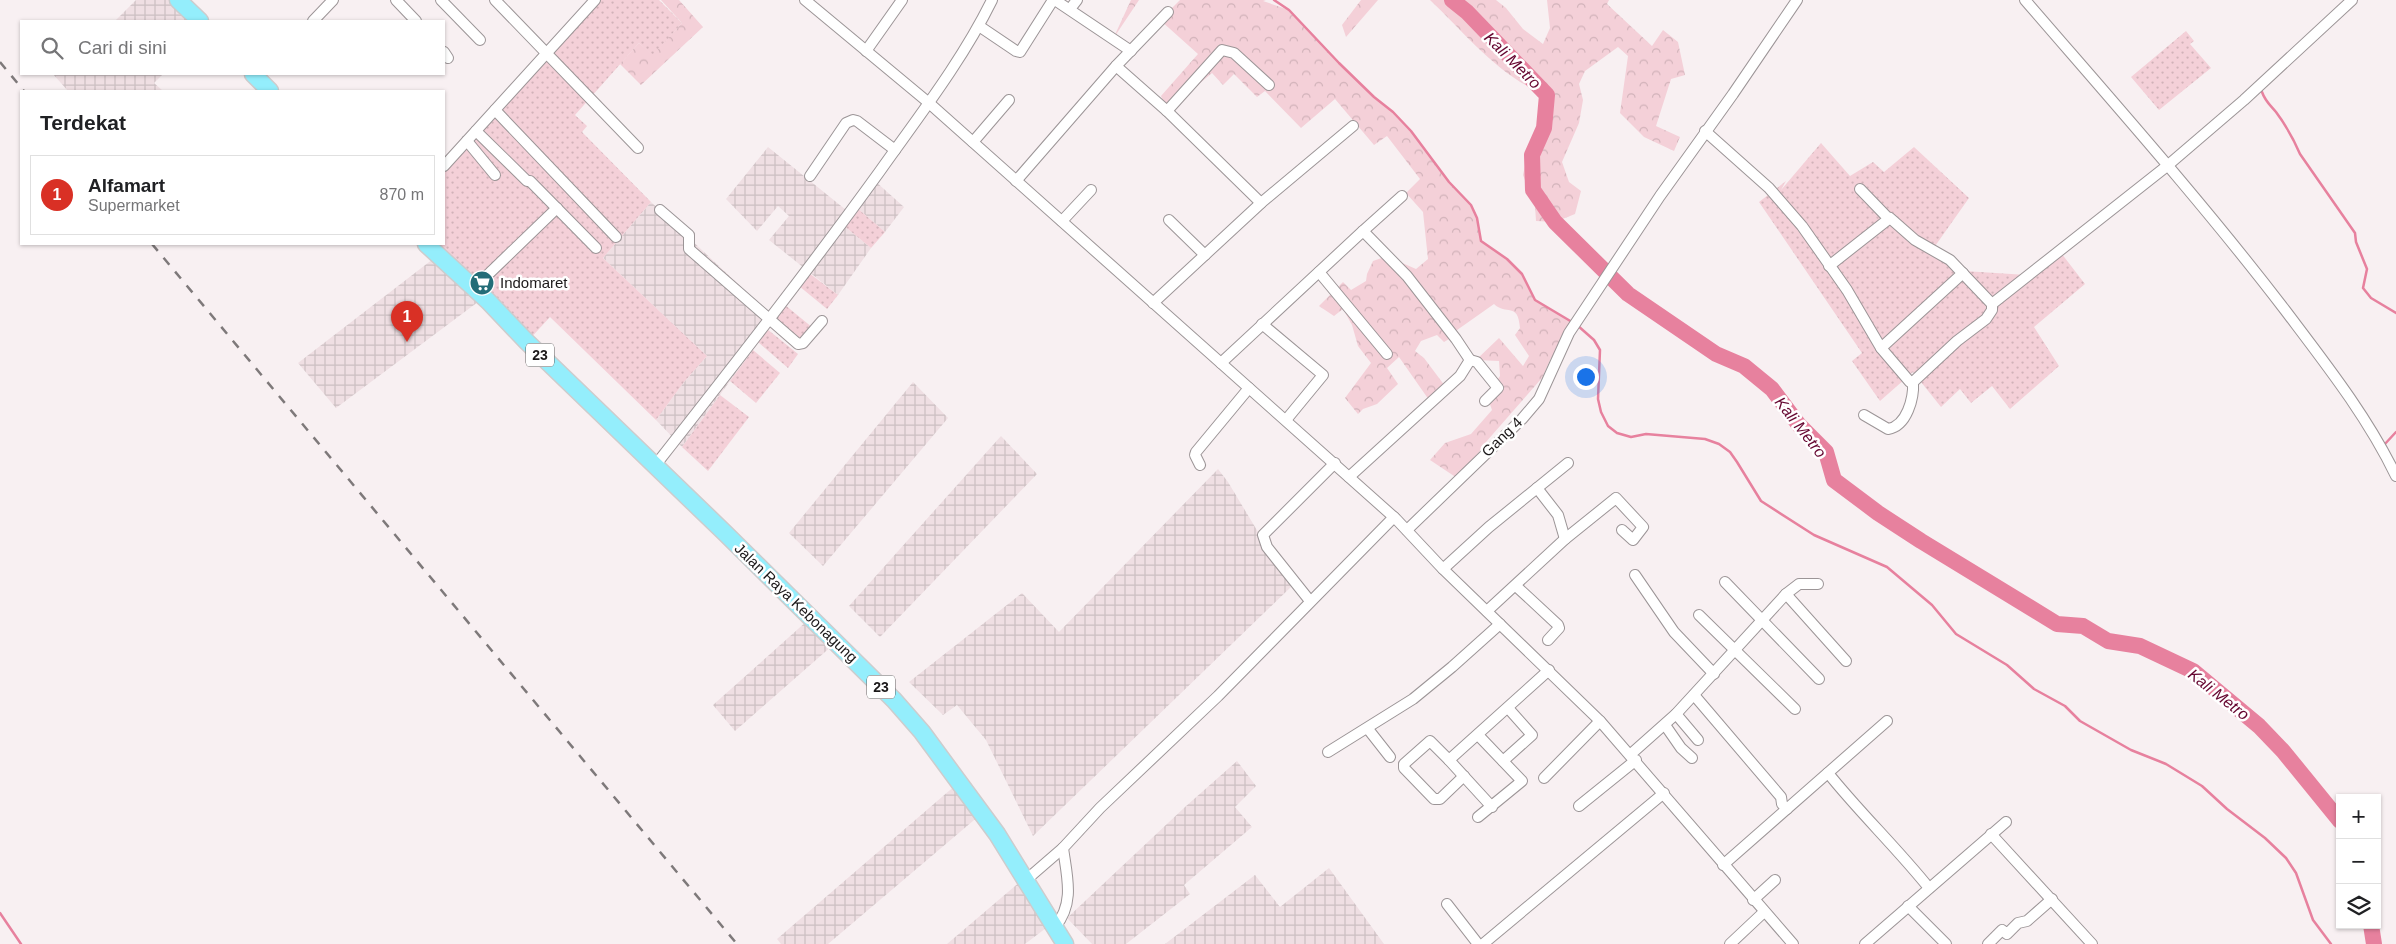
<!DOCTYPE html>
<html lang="id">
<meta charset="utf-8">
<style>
:root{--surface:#fff;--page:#f2f2f2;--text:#202124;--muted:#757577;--line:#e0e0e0;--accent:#d93025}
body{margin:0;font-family:Arial,sans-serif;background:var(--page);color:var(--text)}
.controls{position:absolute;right:15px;bottom:15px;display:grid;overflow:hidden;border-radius:0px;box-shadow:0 1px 4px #0004}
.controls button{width:45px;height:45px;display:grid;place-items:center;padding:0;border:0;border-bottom:1px solid var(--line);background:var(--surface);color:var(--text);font:25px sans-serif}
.you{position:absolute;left:1585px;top:376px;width:18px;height:18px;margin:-12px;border:4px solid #fff;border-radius:50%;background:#1a73e8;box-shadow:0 0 0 8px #1a73e833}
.badge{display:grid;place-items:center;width:32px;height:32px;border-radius:50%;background:var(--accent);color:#fff;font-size:16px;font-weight:700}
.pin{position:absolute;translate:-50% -41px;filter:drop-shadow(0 1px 2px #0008)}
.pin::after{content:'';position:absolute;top:26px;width:18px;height:15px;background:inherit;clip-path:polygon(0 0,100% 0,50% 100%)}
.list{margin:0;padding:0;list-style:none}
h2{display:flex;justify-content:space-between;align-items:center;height:65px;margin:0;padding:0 20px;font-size:21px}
h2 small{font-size:16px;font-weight:400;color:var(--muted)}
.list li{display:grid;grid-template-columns:32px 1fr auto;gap:15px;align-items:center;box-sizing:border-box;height:80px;margin:0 10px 10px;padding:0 10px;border:1px solid var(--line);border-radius:0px}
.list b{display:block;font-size:19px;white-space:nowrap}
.list p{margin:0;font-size:16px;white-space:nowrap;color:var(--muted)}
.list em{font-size:16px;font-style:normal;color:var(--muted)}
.icon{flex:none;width:28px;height:28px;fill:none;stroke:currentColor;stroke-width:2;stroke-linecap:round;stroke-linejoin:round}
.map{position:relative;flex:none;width:2396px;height:944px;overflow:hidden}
.search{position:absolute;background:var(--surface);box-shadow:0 1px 4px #0004;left:20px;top:20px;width:425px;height:55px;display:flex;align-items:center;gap:12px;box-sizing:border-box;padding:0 18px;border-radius:0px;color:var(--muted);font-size:19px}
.panel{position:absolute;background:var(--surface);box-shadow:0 1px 4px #0004;left:20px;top:90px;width:425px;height:155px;border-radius:0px}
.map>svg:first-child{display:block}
</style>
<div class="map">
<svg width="2396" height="944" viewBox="0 0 2396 944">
<defs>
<pattern id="industrial-grid" width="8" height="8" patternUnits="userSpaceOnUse" patternTransform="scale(1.25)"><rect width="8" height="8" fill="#efdfe3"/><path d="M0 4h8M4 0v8" fill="none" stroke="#ccbfc2"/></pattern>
<pattern id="grass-dots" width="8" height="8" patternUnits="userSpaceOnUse" patternTransform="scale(1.25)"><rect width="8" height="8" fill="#f4d0d8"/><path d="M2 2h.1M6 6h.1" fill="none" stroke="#d1b2b9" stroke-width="1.8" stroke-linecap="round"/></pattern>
<pattern id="forest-crowns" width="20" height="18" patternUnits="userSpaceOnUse" patternTransform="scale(1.25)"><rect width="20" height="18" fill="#f4d0d8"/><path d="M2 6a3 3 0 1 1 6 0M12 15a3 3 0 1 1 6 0" fill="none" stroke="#d1b2b9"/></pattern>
</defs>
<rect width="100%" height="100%" fill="#f8f0f2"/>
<g fill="url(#industrial-grid)">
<polygon points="136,0 179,0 200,21 115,21"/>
<polygon points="53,74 163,74 154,83 163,91 68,91"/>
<polygon points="768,147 851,214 843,225 871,248 838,295 769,240 789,216 778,206 757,231 726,199"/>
<polygon points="875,181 904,207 885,232 856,207"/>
<polygon points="651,202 775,319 682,447 656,420 684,382 707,356 603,258"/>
<polygon points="446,249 490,293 336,408 298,363"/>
<polygon points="913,382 948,418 823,566 789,533"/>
<polygon points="1001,436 1037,474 880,637 849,606"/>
<polygon points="1218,469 1228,482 1291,587 1033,836 986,740 957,705 943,715 909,682 1022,593 1059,632"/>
<polygon points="817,612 841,638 735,731 713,705"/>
<polygon points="1237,761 1256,786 1235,807 1252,827 1184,885 1190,894 1126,944 1092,944 1067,918 1185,807"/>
<polygon points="957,784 980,815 828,944 781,944 777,939"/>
<polygon points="1329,868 1384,944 1165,944 1255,875 1280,907"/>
<polygon points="1021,881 1050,925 1025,944 947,944"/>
</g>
<g fill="url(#grass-dots)">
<polygon points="595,0 659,0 682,23 653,56 639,43 575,115 587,126 582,132 651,202 603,258 707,356 684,382 656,420 550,317 527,342 424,244 444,244 444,171"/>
<polygon points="2186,31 2194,41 2190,44 2211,68 2159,110 2131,77"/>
<polygon points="1821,143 1850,176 1873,162 1884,172 1914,147 1969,198 1933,249 1964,271 2027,275 2058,249 2085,284 2034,327 2059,366 2010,409 1992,386 1971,403 1960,389 1941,407 1913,372 1880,401 1852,361 1862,353 1759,202 1786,181 1781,190"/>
<polygon points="856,207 885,232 871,248 843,225"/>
<polygon points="809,273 838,295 827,309 799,286"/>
<polygon points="785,305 813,328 803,342 775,319"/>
<polygon points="767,329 798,354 788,368 758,342"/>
<polygon points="753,350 780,373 756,403 730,381"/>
<polygon points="720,395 749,417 708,471 682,447"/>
</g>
<g fill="url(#forest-crowns)">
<polygon points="661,0 679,0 703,27 641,85 620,64 639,43 653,55 682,23"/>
<polygon points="1131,0 1139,0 1113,39"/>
<path d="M1180 0H1266L1263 1 1289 10 1339 63 1374 97 1393 112 1411 131 1449 182 1471 205 1477 218 1481 241 1507 259 1522 274 1535 300 1575 324 1554 359 1551 358 1542 378 1486 442 1460 480 1430 460 1445 443 1471 434 1492 410 1487 396 1500 376 1499 361 1476 360 1499 338 1523 366 1529 356 1515 335 1520 328C1518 301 1506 316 1494 304L1450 335 1454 336 1444 342 1437 335 1421 341 1415 351 1424 358 1445 386 1429 400 1399 357 1387 368 1398 384 1377 404 1363 409 1358 414 1345 398 1371 363 1358 346 1352 325 1343 309 1334 316 1319 306 1343 282 1351 290 1366 281 1367 274 1373 261 1393 254 1400 262 1416 269 1428 259 1423 212 1406 193 1420 179 1387 136 1374 145 1335 99 1301 128 1265 91 1257 97 1234 74 1223 85 1212 73 1167 111 1161 96 1198 54 1160 20Z"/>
<polygon points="1361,0 1378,0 1346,37 1342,25"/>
<path d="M1430 0H1496L1506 8 1523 29 1543 44 1550 28 1547 0H1609L1607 4 1652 46 1663 30 1678 42 1685 75 1671 79 1656 126 1680 137 1674 151 1644 137 1620 113 1628 56 1618 47 1585 71 1579 84 1583 100 1579 123 1562 162 1569 182 1581 191 1575 214 1555 222 1536 221 1535 206 1523 175 1528 152 1544 128 1547 95C1500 78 1466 34 1430 0Z"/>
</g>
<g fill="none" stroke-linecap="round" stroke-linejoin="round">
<g stroke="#e7819e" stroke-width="2.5">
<polyline points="1274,0 1289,10 1339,63 1374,97 1393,112 1411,131 1449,182 1471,205 1477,218 1481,241 1507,259 1522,274 1535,300 1572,322"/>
<path d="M2262 92C2265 101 2270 105 2276 112 2285 124 2294 140 2300 154L2355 233 2356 242 2367 269 2363 288 2371 298 2396 313"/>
<polyline points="1577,325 1594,340 1600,350 1598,399 1601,412 1608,426 1617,433 1631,437 1646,434 1705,439 1719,444 1730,452 1737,462 1761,501 1814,535 1887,567 1932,605 1956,634 2007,665 2034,689 2065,706 2080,721 2131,750 2166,764 2202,786 2227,809 2265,838 2286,858 2296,873 2313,920 2331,944"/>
<polyline points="2384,445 2396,432"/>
<polyline points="0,913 21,944"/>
</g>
<g stroke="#e7819e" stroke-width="16">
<polyline points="1452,0 1467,12 1547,95 1544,128 1532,155 1533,190 1555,222 1628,294 1716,354 1744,366 1772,389 1799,425 1826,452 1834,480 1878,513 1921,541 2057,624 2083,626 2108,641 2140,646 2193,671 2259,726 2283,751 2340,821"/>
<polyline points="2371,925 2374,944"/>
</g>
<defs>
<g id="minor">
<polyline points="396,0 416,21"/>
<polyline points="441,0 480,40"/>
<polyline points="495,0 638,148"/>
<polyline points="805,0 929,103 1396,519 1443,569 1600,721 1793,944"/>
<polyline points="1055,0 1131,51"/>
<path d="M2025 0C2113 102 2203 203 2285 310 2325 363 2367 416 2396 476"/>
<polyline points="1070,9 1077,0"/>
<polyline points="313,21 333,0"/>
<polyline points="979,26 1016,51 1020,52 1053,0"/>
<polyline points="866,51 902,0"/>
<polyline points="444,52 448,58"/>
<polyline points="1116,66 1167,111 1261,203"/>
<polyline points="495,110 616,237"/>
<polyline points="1167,111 1222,50 1234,53 1269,85"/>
<polyline points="476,131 527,181 530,181 596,248"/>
<polyline points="1705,131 1769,188 1802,226 1847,290 1881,348 1910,382 1913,382 1957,341 1986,319 1992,310 1992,304 2167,166 2244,100 2352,0"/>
<polyline points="467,141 495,175"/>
<polyline points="973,142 1009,100"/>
<polyline points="444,166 595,0"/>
<polyline points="810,176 846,123 853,120 857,121 895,150"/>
<polyline points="1016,181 1116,66 1168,12"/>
<polyline points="1860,189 1888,218"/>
<polyline points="660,210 689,235 689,249 798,344 803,343 822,321"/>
<polyline points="1169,220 1205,255"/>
<polyline points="1062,221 1091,190"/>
<polyline points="1363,231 1402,196"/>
<polyline points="1829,266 1890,218 1915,240 1950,260 1992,304"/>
<polyline points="1319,272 1387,354"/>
<polyline points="474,288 557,208"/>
<polyline points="1153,303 1261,203 1353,126"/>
<polyline points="1262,324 1323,375 1286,420"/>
<polyline points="1881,348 1963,273"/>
<polyline points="1470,360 1477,362 1498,388 1485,401"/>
<polyline points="1221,363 1363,231 1407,276 1456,339 1470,360 1460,376 1349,477"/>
<path d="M1864 415 1888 429C1907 426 1914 398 1913 382"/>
<polyline points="1200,465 1195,455 1196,452 1249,388"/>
<path d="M654 467C731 369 807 272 880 171 919 116 962 61 992 0"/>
<polyline points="1537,488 1558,515 1565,539"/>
<polyline points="1407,530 1522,419 1539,399 1569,333 1660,196 1733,94 1797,0"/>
<polyline points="1443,569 1489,527 1568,463"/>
<polyline points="1635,575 1674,632 1714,674"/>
<polyline points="1725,582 1819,679"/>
<polyline points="1516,586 1558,625 1559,628 1548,640"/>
<polyline points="1786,594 1846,661"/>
<polyline points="1310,601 1267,547 1263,535 1335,463"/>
<polyline points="1487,611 1565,539 1616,498 1643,527 1633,540 1622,530"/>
<polyline points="1699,615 1795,709"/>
<polyline points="1694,695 1781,797 1782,804 1787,809"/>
<polyline points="1676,714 1698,740"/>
<polyline points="1665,725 1681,748 1692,758"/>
<polyline points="1368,729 1390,757"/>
<polyline points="1328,752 1413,699 1452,667 1500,624"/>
<polyline points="1631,754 1676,714 1786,594 1799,584 1818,584"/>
<polyline points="1449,760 1492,807"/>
<polyline points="1503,761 1532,735 1508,708"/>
<path d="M1828 773C1860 813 1897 848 1929 888"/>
<polyline points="1464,776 1440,799 1434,799 1404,768 1404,764 1430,741 1449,760 1549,670"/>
<polyline points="1544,778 1600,721"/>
<polyline points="1579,806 1636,760"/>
<polyline points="1478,817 1522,781 1478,735"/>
<polyline points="1991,834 2092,944"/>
<polyline points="1723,865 1887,721"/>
<polyline points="1026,880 1063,848"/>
<polyline points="1753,900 1775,880"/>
<polyline points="1447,904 1478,944"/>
<polyline points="1908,906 1946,944"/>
<path d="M1055 927C1075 903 1067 877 1063 848L1100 808 1218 696 1394 517"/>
<polyline points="1483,944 1664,793"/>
<polyline points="1730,944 1764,912"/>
<polyline points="1865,944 2006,822"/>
<polyline points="1988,944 2002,930 2007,934 2018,923 2027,921 2052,899"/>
</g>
<g id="trunk">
<polyline points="178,0 200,21"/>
<polyline points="253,74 270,91"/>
<polyline points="426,244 488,301 527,342 725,533 894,700 922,732 997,834 1065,944"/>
</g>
</defs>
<use href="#minor" stroke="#9c9597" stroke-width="12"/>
<use href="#trunk" stroke="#cdcccd" stroke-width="19"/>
<use href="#minor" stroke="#fff" stroke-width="10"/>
<use href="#trunk" stroke="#94eefc" stroke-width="16"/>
<g stroke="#7e797a" stroke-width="2.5" stroke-dasharray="9 9" stroke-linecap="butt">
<polyline points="0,62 24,91"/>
<polyline points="152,244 737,944"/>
</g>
</g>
<defs>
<symbol id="supermarket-disc" viewBox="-11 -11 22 22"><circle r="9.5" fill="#246d78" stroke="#fff"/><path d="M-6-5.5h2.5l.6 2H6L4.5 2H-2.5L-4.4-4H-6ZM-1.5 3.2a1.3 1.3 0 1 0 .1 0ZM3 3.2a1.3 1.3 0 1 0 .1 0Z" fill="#fff"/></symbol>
</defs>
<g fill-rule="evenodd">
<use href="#supermarket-disc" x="468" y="269" width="28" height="28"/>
</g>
<g text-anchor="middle" stroke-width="5" stroke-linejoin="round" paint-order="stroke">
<g fill="#fff" stroke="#605e5f" stroke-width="1">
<rect x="526" y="343.5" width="28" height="23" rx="4"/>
<rect x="867" y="675.5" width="28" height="23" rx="4"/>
</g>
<g font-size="14" font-weight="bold" fill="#1c191a">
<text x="540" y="360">23</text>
<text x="881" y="692">23</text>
</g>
<g font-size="15" fill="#1c191a" stroke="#fff" text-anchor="start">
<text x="500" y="288">Indomaret</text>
</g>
<g font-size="15" fill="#1c191a" stroke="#fff">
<text transform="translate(1502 437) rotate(-44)" y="5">Gang 4</text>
<text transform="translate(796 603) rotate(44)" y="5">Jalan Raya Kebonagung</text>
</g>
<g font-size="16" font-style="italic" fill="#650630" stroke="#fff">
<text transform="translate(1513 60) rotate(45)" y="6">Kali Metro</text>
<text transform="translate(1801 427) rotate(52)" y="6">Kali Metro</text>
<text transform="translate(2219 694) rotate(38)" y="6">Kali Metro</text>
</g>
</g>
</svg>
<div class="controls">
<button>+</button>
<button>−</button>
<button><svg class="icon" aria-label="layers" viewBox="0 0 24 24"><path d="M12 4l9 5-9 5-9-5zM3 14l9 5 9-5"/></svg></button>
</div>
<div class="you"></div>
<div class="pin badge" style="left:407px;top:342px">1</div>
<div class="search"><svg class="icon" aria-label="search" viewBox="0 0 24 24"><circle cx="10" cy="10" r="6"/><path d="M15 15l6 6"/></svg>Cari di sini</div>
<section class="panel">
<h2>Terdekat<small></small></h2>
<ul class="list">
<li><span class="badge">1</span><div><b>Alfamart</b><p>Supermarket</p></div><em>870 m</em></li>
</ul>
</section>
</div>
